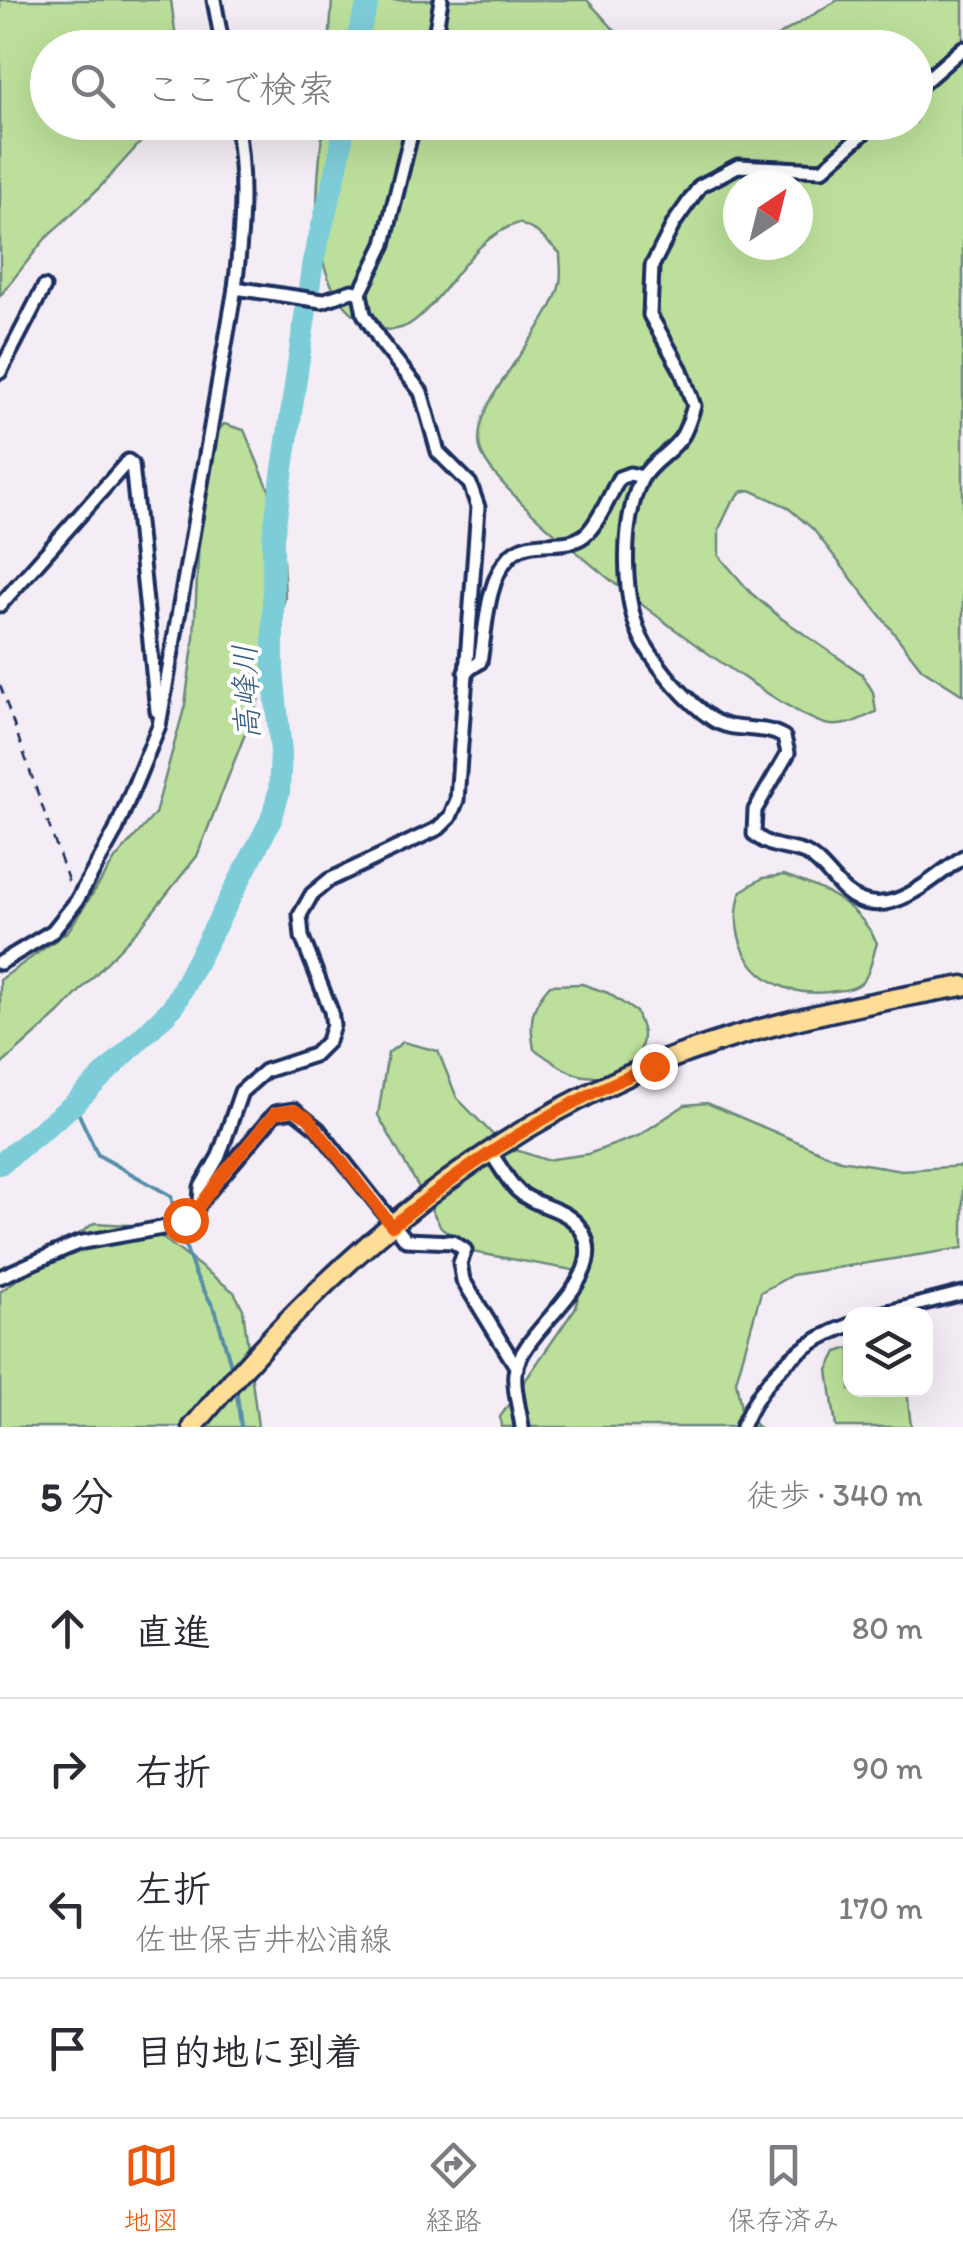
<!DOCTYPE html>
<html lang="ja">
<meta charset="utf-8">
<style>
:root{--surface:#fff;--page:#f2f2f3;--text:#2b2b33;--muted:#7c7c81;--line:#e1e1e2;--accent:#ea580c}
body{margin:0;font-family:Itim,"Klee One",sans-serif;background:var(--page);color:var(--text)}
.controls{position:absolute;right:30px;bottom:30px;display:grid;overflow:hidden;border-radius:20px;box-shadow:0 10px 40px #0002}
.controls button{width:90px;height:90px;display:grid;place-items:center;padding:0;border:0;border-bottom:2px solid var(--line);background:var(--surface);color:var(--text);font:50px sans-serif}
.compass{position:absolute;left:723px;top:170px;width:90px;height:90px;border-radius:50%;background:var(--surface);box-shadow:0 10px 40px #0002;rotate:35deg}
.stop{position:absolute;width:30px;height:30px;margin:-22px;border:8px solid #ea580c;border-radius:50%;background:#fff}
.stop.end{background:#ea580c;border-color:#fff;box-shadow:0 2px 10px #0008}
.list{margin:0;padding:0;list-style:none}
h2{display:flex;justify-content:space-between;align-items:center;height:130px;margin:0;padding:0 40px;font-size:42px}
h2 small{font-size:32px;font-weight:400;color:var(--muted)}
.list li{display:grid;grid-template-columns:65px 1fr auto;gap:30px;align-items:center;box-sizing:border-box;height:140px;padding:0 40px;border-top:2px solid var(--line)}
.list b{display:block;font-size:38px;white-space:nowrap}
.list p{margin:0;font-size:32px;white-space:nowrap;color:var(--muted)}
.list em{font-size:32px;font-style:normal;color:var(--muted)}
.icon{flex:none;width:55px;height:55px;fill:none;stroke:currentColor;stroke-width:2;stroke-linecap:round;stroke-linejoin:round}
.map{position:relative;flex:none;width:963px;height:1427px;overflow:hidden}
.search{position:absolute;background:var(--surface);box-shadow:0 10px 40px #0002;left:30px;right:30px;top:30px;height:110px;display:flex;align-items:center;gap:25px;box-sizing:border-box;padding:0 35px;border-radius:55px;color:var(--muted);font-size:38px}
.sheet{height:690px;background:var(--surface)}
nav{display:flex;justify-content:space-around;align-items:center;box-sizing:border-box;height:140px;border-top:2px solid var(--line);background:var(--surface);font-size:28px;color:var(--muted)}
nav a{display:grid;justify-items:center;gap:5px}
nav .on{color:var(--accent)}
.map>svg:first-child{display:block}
</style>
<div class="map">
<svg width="963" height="1427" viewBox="0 0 963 1427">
<rect width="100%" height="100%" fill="#f4edf5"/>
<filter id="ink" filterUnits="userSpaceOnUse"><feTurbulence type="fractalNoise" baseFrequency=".01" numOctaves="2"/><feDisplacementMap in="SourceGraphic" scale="20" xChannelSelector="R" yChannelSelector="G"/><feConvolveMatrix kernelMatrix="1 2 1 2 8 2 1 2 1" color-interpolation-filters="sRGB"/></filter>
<g filter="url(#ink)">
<g fill="#bce09b" stroke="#6c887c" stroke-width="2.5" fill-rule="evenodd">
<polygon points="0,0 171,0 177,47 48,48 48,122 158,123 99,188 45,239 0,296"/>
<polygon points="332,0 587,0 630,47 329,48"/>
<path d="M838 0H963V695L922 669 813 529 786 506 750 490 741 492 731 504 719 529V556L752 594 781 618 862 674 873 692 876 712C860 719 843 729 825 724 767 706 500 507 481 452 465 404 551 331 560 283 562 274 560 262 560 253L537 232 519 223C470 238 452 291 414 321 399 333 380 332 364 322 301 282 318 185 323 123L916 122V48L759 47ZM738 185H798V245H738Z"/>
<polygon points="224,424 244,430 270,492 282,542 285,597 258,701 197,856 142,925 59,1013 0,1066 0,980 68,931 116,858 155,814 185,705 194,638 200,519 209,442"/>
<path d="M784 875C825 890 857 902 877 943 873 954 871 971 864 980 855 991 841 990 828 992 766 999 723 952 741 891L763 878Z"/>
<path d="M582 984 608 993 636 1012C638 1018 643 1028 643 1035 643 1069 603 1083 576 1074 561 1070 547 1057 534 1049 529 1021 531 1006 550 985Z"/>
<polygon points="403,1042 438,1051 457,1098 504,1146 546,1160 588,1154 638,1136 685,1105 707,1103 840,1160 902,1170 963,1166 963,1248 792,1275 761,1292 736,1381 741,1409 758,1427 501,1427 500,1417 576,1307 580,1285 573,1270 472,1252 441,1227 378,1115 388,1053"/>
<polygon points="94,1223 147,1226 234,1292 243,1309 258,1427 0,1427 0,1292"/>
<polygon points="850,1348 850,1390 907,1390 911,1427 836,1427 828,1370 837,1352"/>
</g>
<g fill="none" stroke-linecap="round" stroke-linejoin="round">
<g stroke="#568ea8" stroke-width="4">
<polyline points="74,1104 98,1155 171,1196 176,1219"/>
<polyline points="179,1228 195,1274 216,1312 233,1373"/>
<polyline points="236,1387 241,1427"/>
</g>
<g stroke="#7dcdd9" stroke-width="22">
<polyline points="354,48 369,0"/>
<polyline points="0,1164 74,1104 173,1007 271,820 279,792 281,752 273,670 273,538 313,261 336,172 342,141 341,122"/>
</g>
<defs>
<g id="street">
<polyline points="214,0 223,48"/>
<polyline points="433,48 441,0"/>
<polyline points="916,89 963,48"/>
<path d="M876 122 822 170 738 166 700 186 674 223 652 266 650 315 681 370 694 406C691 415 688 426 683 435 673 452 650 462 641 480 621 521 621 605 645 645 661 671 686 701 712 719 734 734 761 723 784 737L788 753 755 810 754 834C773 850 784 845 805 853 820 860 833 880 845 891 885 926 929 880 963 857"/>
<polyline points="235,288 322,301 352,291 360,293"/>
<polyline points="0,372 44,287"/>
<polyline points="0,605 128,461 132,464 157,711"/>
<path d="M465 672 480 662C486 630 486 581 509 557 530 533 568 554 588 532 601 518 610 495 619 478L630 474 642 477"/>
<path d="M0 963 53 931 76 902 115 832 159 726 235 288C242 231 246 179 236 122"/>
<path d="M490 1152C499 1164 507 1180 517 1190 537 1209 567 1206 582 1231 611 1281 522 1327 515 1373 513 1389 520 1411 522 1427"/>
<polyline points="200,1202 275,1113 294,1110 318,1129 406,1240 453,1242 465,1250 460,1263 463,1280 517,1368"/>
<polyline points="0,1277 78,1243 173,1226 194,1214 200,1202 201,1187 219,1156 241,1092 265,1071 314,1055 328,1041 333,1025 331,1011 302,937 300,915 312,894 329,880 439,828 450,817 457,800 478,507 470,484 438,452 421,392 381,342 364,314 360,293 384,244 414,122"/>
<polyline points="880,1314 963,1293"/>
<path d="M742 1427C763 1376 799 1343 850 1325"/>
</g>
<path id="primary" d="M193 1427C311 1283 455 1153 627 1076 734 1029 848 1006 963 986"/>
</defs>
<use href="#street" stroke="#1b2f5e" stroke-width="19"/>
<use href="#primary" stroke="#1b2f5e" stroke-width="25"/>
<polyline stroke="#1b2f5e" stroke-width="2.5" stroke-dasharray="10 8" stroke-linecap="butt" points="0,685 70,886"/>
<use href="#street" stroke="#fff" stroke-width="11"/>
<use href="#primary" stroke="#fedd96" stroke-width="18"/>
</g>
</g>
<g fill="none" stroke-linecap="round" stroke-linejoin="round" filter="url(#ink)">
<path stroke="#ea580c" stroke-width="12" d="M185 1220 194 1214 219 1179 275 1113 294 1110 308 1118 392 1226C471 1161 558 1103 654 1066"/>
</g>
<g text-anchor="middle" stroke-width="8" stroke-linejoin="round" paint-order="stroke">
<g font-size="32" font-style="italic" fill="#385e83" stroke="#fff">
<text transform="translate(246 692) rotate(-92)" y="11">高峰川</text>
</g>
</g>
</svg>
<div class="controls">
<button><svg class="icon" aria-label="layers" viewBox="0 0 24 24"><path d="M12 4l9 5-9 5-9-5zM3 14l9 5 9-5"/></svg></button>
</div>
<svg class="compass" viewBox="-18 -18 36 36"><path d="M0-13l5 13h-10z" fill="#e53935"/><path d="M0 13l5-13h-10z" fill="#7c7c81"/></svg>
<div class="stop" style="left:185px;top:1220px"></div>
<div class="stop end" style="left:654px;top:1066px"></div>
<div class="search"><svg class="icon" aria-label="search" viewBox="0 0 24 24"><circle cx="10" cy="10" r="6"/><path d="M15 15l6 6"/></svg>ここで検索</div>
</div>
<section class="sheet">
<h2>5 分<small>徒歩 · 340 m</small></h2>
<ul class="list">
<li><svg class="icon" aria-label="ahead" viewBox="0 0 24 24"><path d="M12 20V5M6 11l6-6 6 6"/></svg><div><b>直進</b></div><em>80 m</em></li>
<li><svg class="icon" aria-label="right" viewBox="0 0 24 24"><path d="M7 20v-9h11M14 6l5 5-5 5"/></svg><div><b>右折</b></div><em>90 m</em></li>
<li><svg class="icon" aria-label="left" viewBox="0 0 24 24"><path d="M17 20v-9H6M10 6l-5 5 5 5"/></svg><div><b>左折</b><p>佐世保吉井松浦線</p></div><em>170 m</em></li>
<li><svg class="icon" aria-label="arrive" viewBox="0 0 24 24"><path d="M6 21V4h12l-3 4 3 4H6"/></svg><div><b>目的地に到着</b></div></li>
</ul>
</section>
<nav>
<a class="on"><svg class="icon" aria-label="map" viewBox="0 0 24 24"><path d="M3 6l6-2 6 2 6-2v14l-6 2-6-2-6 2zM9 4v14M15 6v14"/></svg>地図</a>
<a><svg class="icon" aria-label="directions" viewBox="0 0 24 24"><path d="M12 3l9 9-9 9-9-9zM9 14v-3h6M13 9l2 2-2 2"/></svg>経路</a>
<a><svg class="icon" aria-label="saved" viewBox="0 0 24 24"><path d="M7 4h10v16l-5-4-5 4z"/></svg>保存済み</a>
</nav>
